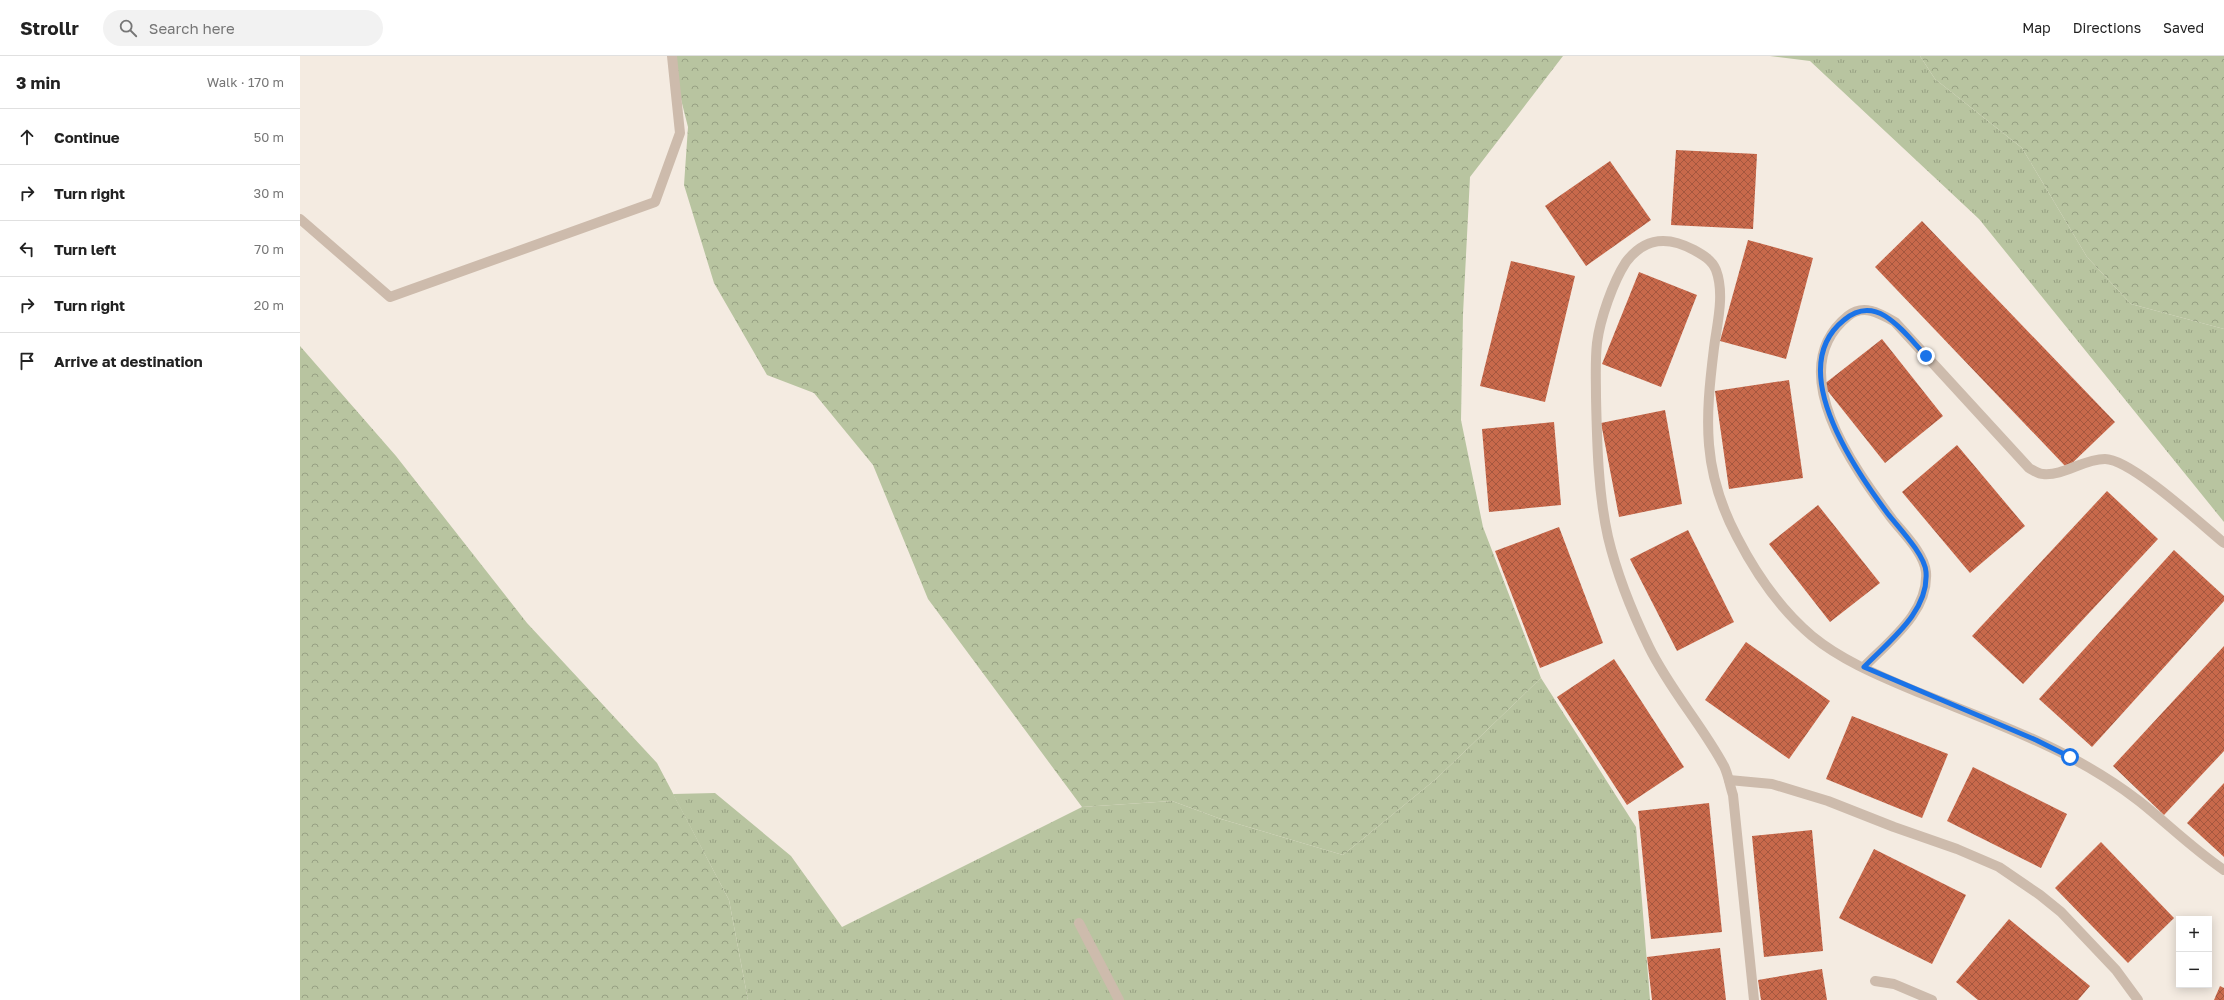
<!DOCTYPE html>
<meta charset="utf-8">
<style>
:root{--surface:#fff;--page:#f2f2f2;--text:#222;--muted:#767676;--line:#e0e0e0}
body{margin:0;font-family:"Golos Text",sans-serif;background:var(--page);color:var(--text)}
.controls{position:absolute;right:12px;bottom:12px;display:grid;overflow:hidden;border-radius:0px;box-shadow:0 2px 10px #0003}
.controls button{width:36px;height:36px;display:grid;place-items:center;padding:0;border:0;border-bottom:1px solid var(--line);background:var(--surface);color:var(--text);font:20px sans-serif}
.stop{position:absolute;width:12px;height:12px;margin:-9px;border:3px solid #1a73e8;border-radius:50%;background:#fff}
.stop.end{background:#1a73e8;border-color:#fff;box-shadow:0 1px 4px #0008}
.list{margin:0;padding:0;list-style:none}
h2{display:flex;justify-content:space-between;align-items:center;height:52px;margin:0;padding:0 16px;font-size:17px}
h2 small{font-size:13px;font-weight:400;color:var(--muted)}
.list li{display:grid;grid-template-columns:26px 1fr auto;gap:12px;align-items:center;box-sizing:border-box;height:56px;padding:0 16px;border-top:1px solid var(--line)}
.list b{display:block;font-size:15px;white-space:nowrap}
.list em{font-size:13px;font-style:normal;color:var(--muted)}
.icon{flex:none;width:22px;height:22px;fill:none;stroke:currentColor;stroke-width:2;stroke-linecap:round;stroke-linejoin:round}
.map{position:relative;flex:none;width:1924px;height:944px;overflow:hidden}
header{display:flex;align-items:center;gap:24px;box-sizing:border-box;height:56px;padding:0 20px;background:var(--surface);border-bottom:1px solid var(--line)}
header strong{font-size:19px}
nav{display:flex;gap:22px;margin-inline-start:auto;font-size:14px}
.search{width:280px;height:36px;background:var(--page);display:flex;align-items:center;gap:10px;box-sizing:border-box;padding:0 14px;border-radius:22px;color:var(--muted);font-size:15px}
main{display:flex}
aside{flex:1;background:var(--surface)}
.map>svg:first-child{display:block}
</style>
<header>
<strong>Strollr</strong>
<div class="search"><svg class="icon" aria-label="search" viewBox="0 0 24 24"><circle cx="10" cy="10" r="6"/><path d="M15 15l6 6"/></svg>Search here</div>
<nav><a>Map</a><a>Directions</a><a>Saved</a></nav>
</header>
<main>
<aside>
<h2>3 min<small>Walk · 170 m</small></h2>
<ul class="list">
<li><svg class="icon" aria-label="ahead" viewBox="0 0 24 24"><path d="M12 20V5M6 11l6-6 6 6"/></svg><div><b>Continue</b></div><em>50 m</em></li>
<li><svg class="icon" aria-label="right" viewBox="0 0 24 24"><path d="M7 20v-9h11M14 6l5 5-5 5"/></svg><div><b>Turn right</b></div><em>30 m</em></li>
<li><svg class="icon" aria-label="left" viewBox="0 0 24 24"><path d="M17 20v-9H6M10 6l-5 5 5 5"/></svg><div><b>Turn left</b></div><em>70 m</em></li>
<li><svg class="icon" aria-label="right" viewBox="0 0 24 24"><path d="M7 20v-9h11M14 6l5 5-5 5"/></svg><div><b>Turn right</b></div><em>20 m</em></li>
<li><svg class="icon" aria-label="arrive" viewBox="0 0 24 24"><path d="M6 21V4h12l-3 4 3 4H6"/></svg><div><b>Arrive at destination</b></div></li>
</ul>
</aside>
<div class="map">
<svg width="1924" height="944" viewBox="0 0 1924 944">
<defs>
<pattern id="grass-tufts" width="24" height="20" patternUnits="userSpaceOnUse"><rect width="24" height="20" fill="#b8c4a0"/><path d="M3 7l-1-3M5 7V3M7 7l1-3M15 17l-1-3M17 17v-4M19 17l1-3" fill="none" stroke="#97a083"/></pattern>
<pattern id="forest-crowns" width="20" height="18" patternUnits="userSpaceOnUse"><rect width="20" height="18" fill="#b8c4a0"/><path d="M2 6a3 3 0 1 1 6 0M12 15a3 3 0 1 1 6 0" fill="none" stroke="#97a083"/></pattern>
<pattern id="building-cross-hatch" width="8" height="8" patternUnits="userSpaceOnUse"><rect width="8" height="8" fill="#c8694b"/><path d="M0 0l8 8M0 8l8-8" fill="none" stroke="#a4573f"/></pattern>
</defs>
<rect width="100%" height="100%" fill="#f4ebe1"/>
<g fill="url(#grass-tufts)">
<polygon points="1470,0 1620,0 1635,23 1722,92 1787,201 1831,248 1924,273 1924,466 1679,163 1510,5"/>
<polygon points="1241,622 1336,771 1350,944 448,944 429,844 373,738 415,737 491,800 542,871 782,751 872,745 921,763 1043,799 1136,723"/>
</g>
<g fill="url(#forest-crowns)">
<polygon points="370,0 1263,0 1170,121 1163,258 1161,364 1183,471 1241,622 1136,723 1043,799 921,763 872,745 782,751 628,543 573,409 514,337 467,319 414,227 384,129 388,71"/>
<polygon points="1620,0 1924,0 1924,273 1831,248 1787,201 1722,92 1635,23"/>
<polygon points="0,290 96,400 227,567 357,707 429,844 448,944 0,944"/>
</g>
<g fill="url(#building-cross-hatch)">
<polygon points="1376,94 1457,98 1453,173 1371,169"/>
<polygon points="1310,105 1351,164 1286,210 1245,150"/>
<polygon points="1622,165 1815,366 1767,412 1575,211"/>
<polygon points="1448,184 1513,202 1486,303 1420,285"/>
<polygon points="1211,205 1275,220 1245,346 1180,330"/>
<polygon points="1339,216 1397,239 1361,331 1302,308"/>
<polygon points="1582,283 1643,360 1585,407 1523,329"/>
<polygon points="1489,324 1503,422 1429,433 1415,335"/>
<polygon points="1365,354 1382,448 1319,461 1301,367"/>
<polygon points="1254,366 1261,449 1189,456 1182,373"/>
<polygon points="1657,389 1725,470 1670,517 1602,436"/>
<polygon points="1807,435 1858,483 1723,628 1672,580"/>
<polygon points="1518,449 1580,527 1530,566 1469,488"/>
<polygon points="1259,471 1303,587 1240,612 1195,495"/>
<polygon points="1388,474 1434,566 1377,595 1330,503"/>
<polygon points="1874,494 1924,540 1924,545 1792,691 1739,643"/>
<polygon points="1446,586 1530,645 1489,703 1405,644"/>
<polygon points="1924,590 1924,695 1864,759 1813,710"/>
<polygon points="1314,603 1384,711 1327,749 1257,641"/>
<polygon points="1552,660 1648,698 1622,762 1526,723"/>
<polygon points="1673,711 1767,758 1741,812 1647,765"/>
<polygon points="1924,727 1924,801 1887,767"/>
<polygon points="1409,747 1422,876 1351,883 1338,755"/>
<polygon points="1512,774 1523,895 1464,901 1452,780"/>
<polygon points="1801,786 1874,862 1828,907 1755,832"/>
<polygon points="1574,793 1666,839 1632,908 1539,862"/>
<polygon points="1709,863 1790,930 1778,944 1678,944 1656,926"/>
<polygon points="1420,892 1426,944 1352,944 1347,901"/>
<polygon points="1522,913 1527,944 1461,944 1458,924"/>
<polygon points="1920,930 1924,932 1924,944 1914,944"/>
</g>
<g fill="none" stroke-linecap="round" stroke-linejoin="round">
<g stroke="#cdbbac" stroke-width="10">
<path d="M1564 611C1589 585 1629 556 1626 516 1624 497 1603 477 1592 463 1555 413 1481 314 1548 260 1564 247 1581 258 1595 266L1729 412C1733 414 1738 418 1743 418 1764 420 1783 403 1805 403 1831 403 1902 469 1924 487"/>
<polyline points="1429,724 1472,728 1528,745 1594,771 1657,793 1699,811 1740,839 1761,856 1816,914 1838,944"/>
<polyline points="779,867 819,944"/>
<polyline points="1575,925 1594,928 1632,944"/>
<path d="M1454 944 1433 739C1430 730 1428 718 1424 710 1402 669 1370 634 1349 591 1332 556 1317 519 1308 481 1298 436 1297 387 1296 341 1296 323 1295 305 1297 287 1300 263 1313 226 1326 206 1345 181 1368 180 1394 194 1403 199 1412 204 1416 214 1425 238 1417 268 1414 292 1405 364 1402 415 1437 481 1456 518 1480 553 1512 580 1540 603 1575 618 1608 632 1661 654 1716 673 1766 699 1791 712 1817 728 1839 745 1868 768 1893 793 1924 814"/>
</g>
<polyline stroke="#cdbbac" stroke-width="10" points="0,163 90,241 355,146 380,77 372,0"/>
</g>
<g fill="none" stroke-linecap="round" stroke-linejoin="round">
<path stroke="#1a73e8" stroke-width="5" d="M1626 300C1613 286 1601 270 1585 260 1570 251 1557 253 1544 264 1484 312 1555 414 1588 458 1599 472 1625 499 1626 516 1629 556 1589 585 1564 611L1736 684 1770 701"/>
</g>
</svg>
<div class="controls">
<button>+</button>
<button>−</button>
</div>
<div class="stop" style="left:1770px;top:701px"></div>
<div class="stop end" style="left:1626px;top:300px"></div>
</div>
</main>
